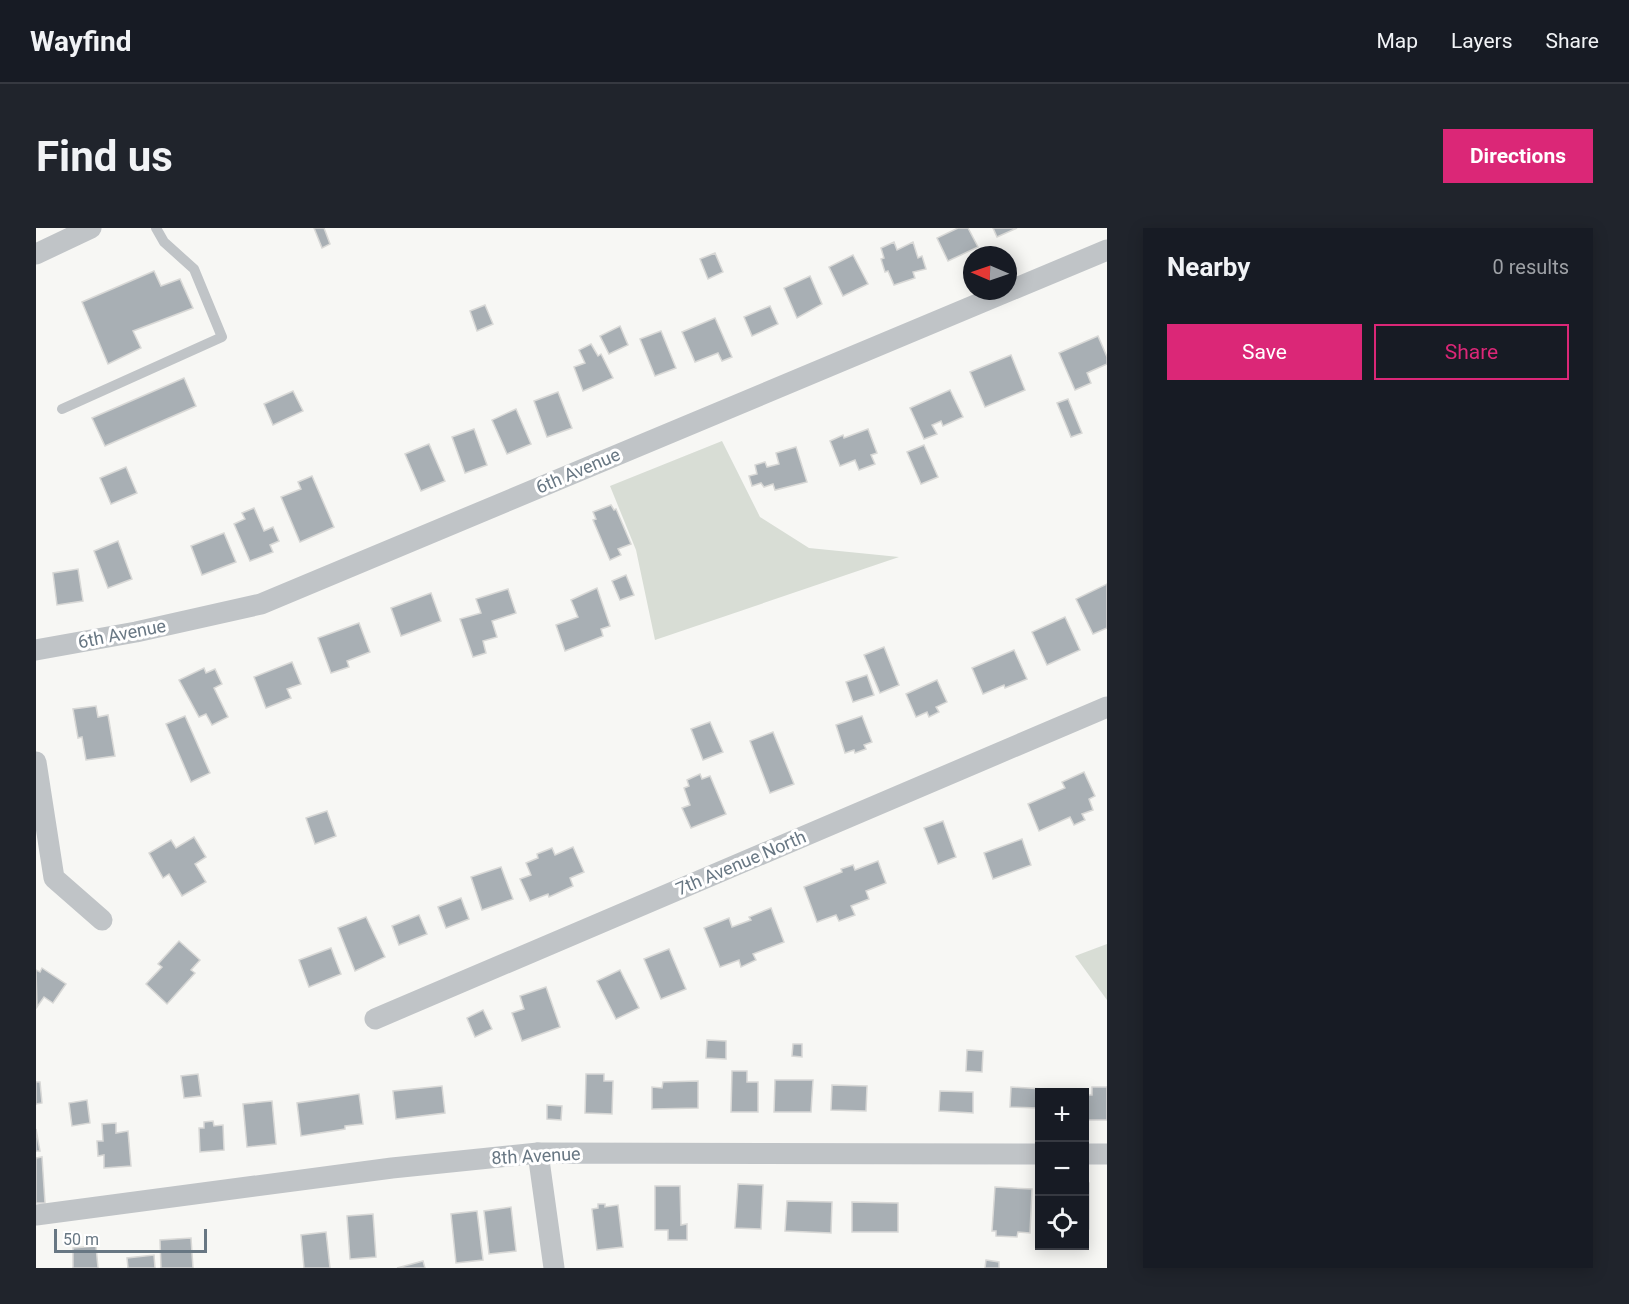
<!DOCTYPE html>
<meta charset="utf-8">
<style>
:root{--surface:#171b24;--page:#20242c;--text:#f1f3f6;--muted:#9ea1a6;--line:#363941;--accent:#db2777}
body{margin:0;font-family:Roboto,sans-serif;background:var(--page);color:var(--text)}
.controls{position:absolute;right:18px;bottom:18px;display:grid;overflow:hidden;border-radius:0px;box-shadow:0 3px 15px #0003}
.controls button{width:54px;height:54px;display:grid;place-items:center;padding:0;border:0;border-bottom:2px solid var(--line);background:var(--surface);color:var(--text);font:30px sans-serif}
.compass{position:absolute;left:927px;top:18px;width:54px;height:54px;border-radius:50%;background:var(--surface);box-shadow:0 3px 15px #0003;rotate:272deg}
.scale{position:absolute;left:18px;bottom:15px;width:153px;box-sizing:border-box;padding-left:6px;border:3px solid #687783;border-top:0;font-size:16px;line-height:21px;white-space:nowrap;color:#687783;-webkit-text-stroke:4px #fff;paint-order:stroke}
.list{margin:0;padding:0;list-style:none}
h2{display:flex;justify-content:space-between;align-items:center;height:78px;margin:0;padding:0 24px;font-size:26px}
h2 small{font-size:20px;font-weight:400;color:var(--muted)}
.actions{display:flex;gap:12px;padding:18px 24px}
.actions a{flex:1;padding:14px 0;border:2px solid var(--accent);border-radius:0px;text-align:center;font-size:21px;color:var(--accent)}
.actions .main{background:var(--accent);color:#fff}
.icon{flex:none;width:33px;height:33px;fill:none;stroke:currentColor;stroke-width:2;stroke-linecap:round;stroke-linejoin:round}
.map{position:relative;flex:none;width:1071px;height:1040px;overflow:hidden;border-radius:0px}
header{display:flex;align-items:center;gap:36px;box-sizing:border-box;height:84px;padding:0 30px;background:var(--surface);border-bottom:2px solid var(--line)}
header strong{font-size:28px}
nav{display:flex;gap:33px;margin-inline-start:auto;font-size:21px}
.intro{display:flex;align-items:center;justify-content:space-between;box-sizing:border-box;height:144px;padding:0 36px}
h1{margin:0;font-size:42px}
.button{padding:15px 27px;border-radius:0px;background:var(--accent);color:#fff;font-size:21px;font-weight:700}
main{display:flex;gap:36px;padding:0 36px}
aside{flex:1;background:var(--surface);border-radius:0px;box-shadow:0 3px 15px #0003}
.map>svg:first-child{display:block}
</style>
<header>
<strong>Wayfind</strong>
<nav><a>Map</a><a>Layers</a><a>Share</a></nav>
</header>
<div class="intro"><h1>Find us</h1><a class="button">Directions</a></div>
<main>
<div class="map">
<svg width="1071" height="1040" viewBox="0 0 1071 1040">
<rect width="100%" height="100%" fill="#f7f7f4"/>
<g fill="#d8ddd5">
<polygon points="686,213 724,289 773,320 863,329 619,412 600,322 574,258"/>
<polygon points="1071,716 1071,772 1039,728"/>
</g>
<g fill="#a8afb4" stroke="#d8d8d6" stroke-width="1.5">
<polygon points="278,0 288,0 294,16 286,20"/>
<polygon points="922,0 932,0 942,19 912,33 901,10"/>
<polygon points="957,0 981,0 961,9"/>
<polygon points="858,14 861,22 877,14 882,30 886,28 890,41 877,44 879,50 858,57 852,43 849,44 845,31 848,30 845,20"/>
<polygon points="679,25 687,44 672,51 664,31"/>
<polygon points="817,27 832,56 807,68 793,39"/>
<polygon points="118,43 125,58 144,51 157,80 97,103 105,120 72,136 46,74"/>
<polygon points="774,48 786,76 761,90 748,60"/>
<polygon points="449,77 457,96 441,103 434,83"/>
<polygon points="734,78 742,96 716,108 708,89"/>
<polygon points="679,90 696,129 686,133 682,125 659,134 646,104"/>
<polygon points="584,98 592,117 573,126 564,108"/>
<polygon points="625,103 640,140 619,148 604,111"/>
<polygon points="1062,108 1071,129 1071,136 1051,145 1055,155 1039,162 1023,125"/>
<polygon points="555,116 562,128 565,126 577,150 547,163 538,139 549,135 543,122"/>
<polygon points="975,127 989,162 949,179 934,144"/>
<polygon points="148,150 160,178 69,218 56,190"/>
<polygon points="914,162 927,189 907,198 905,193 896,197 901,206 888,211 874,180"/>
<polygon points="257,163 267,183 237,197 228,176"/>
<polygon points="522,164 536,200 511,209 498,173"/>
<polygon points="1032,171 1046,205 1035,209 1021,175"/>
<polygon points="480,181 495,216 471,226 456,192"/>
<polygon points="438,201 451,237 429,245 416,209"/>
<polygon points="832,201 841,225 835,227 839,236 823,242 819,232 804,238 794,213 807,207 808,210"/>
<polygon points="393,216 409,253 385,263 369,226"/>
<polygon points="888,217 902,249 885,256 871,224"/>
<polygon points="760,219 771,254 739,262 737,256 728,259 725,255 716,258 713,248 721,246 719,237 729,234 731,239 743,236 740,225"/>
<polygon points="90,239 101,265 75,276 64,250"/>
<polygon points="276,248 298,299 264,314 245,269 265,261 262,254"/>
<polygon points="575,277 578,282 580,281 595,316 582,321 585,327 574,332 557,292 560,291 557,284"/>
<polygon points="218,280 228,303 237,299 243,313 234,317 237,324 214,333 198,296 209,291 206,285"/>
<polygon points="188,305 200,334 166,347 155,318"/>
<polygon points="82,313 96,351 72,360 58,323"/>
<polygon points="42,341 47,373 21,377 17,345"/>
<polygon points="590,347 598,367 584,372 576,353"/>
<polygon points="1071,356 1071,400 1057,406 1040,371"/>
<polygon points="561,360 574,398 565,401 567,408 529,423 520,397 542,389 535,372"/>
<polygon points="472,361 480,385 456,393 461,409 447,413 450,425 437,429 424,391 445,385 440,371"/>
<polygon points="395,365 405,393 365,408 355,380"/>
<polygon points="1029,389 1044,422 1011,437 996,404"/>
<polygon points="323,395 334,424 311,433 313,439 295,445 282,410"/>
<polygon points="848,419 863,457 844,465 828,427"/>
<polygon points="978,422 991,451 969,460 968,457 947,466 936,440"/>
<polygon points="256,434 265,456 251,461 255,470 230,480 218,449"/>
<polygon points="168,440 170,445 179,441 186,456 178,460 192,489 176,497 170,486 163,489 143,452"/>
<polygon points="831,447 838,467 817,474 810,454"/>
<polygon points="901,452 911,474 900,479 903,484 893,489 891,484 880,489 870,466"/>
<polygon points="60,478 62,489 72,487 79,528 50,532 46,509 42,510 37,481"/>
<polygon points="149,488 174,545 155,554 130,496"/>
<polygon points="826,488 836,514 828,517 830,521 819,525 818,522 809,525 800,497"/>
<polygon points="674,494 687,524 667,532 655,501"/>
<polygon points="737,504 758,556 734,565 714,513"/>
<polygon points="1048,544 1059,568 1053,571 1057,582 1046,586 1049,592 1038,597 1034,589 1003,603 992,576 1029,560 1026,554"/>
<polygon points="664,546 666,551 674,548 690,586 655,600 646,580 654,577 648,560 653,558 651,552"/>
<polygon points="291,583 300,608 279,616 270,590"/>
<polygon points="907,593 920,629 902,636 888,600"/>
<polygon points="158,609 170,629 159,636 170,654 146,668 133,646 127,650 113,625 135,612 140,620"/>
<polygon points="986,611 995,637 957,651 948,625"/>
<polygon points="537,619 548,644 534,650 537,658 513,669 512,666 494,673 484,651 495,647 490,635 502,630 501,626 516,620 519,627"/>
<polygon points="842,633 850,655 830,663 833,671 815,678 819,687 803,693 800,687 781,694 768,659 806,644 805,641 817,637 819,642"/>
<polygon points="465,639 477,671 446,682 435,649"/>
<polygon points="425,670 433,691 410,700 402,679"/>
<polygon points="735,680 748,714 717,726 720,732 705,739 703,732 684,739 668,700 693,690 696,699 715,692 713,689"/>
<polygon points="383,687 391,706 363,717 356,698"/>
<polygon points="330,689 349,729 319,743 302,700"/>
<polygon points="143,713 164,732 155,742 159,745 131,776 110,756 126,739 122,736"/>
<polygon points="295,720 305,746 273,759 263,732"/>
<polygon points="633,721 650,761 625,771 608,731"/>
<polygon points="6,740 30,756 17,775 8,769 1,779 0,742 4,744"/>
<polygon points="584,742 603,780 580,791 561,753"/>
<polygon points="510,759 524,799 486,813 476,785 488,781 484,768"/>
<polygon points="447,782 456,801 439,809 431,790"/>
<polygon points="671,812 690,813 690,831 670,830"/>
<polygon points="757,816 766,816 766,829 756,828"/>
<polygon points="931,822 947,823 946,844 930,843"/>
<polygon points="696,843 711,843 711,854 722,854 722,884 695,884"/>
<polygon points="162,846 165,868 148,870 145,848"/>
<polygon points="550,846 568,846 568,853 577,853 576,886 549,885"/>
<polygon points="739,852 777,852 775,884 738,884"/>
<polygon points="662,853 662,880 616,881 616,859 626,860 627,854"/>
<polygon points="0,854 4,854 6,875 0,876"/>
<polygon points="796,857 831,858 830,883 795,882"/>
<polygon points="406,858 409,885 360,891 357,863"/>
<polygon points="975,859 1008,861 1008,864 1004,864 1004,880 974,879"/>
<polygon points="1056,859 1071,859 1071,892 1048,892 1048,867 1056,867"/>
<polygon points="904,863 937,864 937,885 903,883"/>
<polygon points="323,866 327,896 309,898 309,901 265,908 261,875"/>
<polygon points="51,872 54,895 36,898 33,875"/>
<polygon points="236,873 240,916 211,919 207,876"/>
<polygon points="511,877 526,878 525,892 511,891"/>
<polygon points="177,893 178,898 187,897 188,922 164,924 163,900 168,900 168,894"/>
<polygon points="80,895 80,905 92,903 95,938 68,940 68,927 62,928 61,913 67,913 66,896"/>
<polygon points="0,901 4,923 0,923"/>
<polygon points="6,929 9,975 0,975 0,930"/>
<rect x="1048" y="955" width="5" height="46"/>
<polygon points="702,956 727,957 725,1001 699,1000"/>
<polygon points="619,958 644,958 645,997 651,996 651,1012 632,1012 632,1002 619,1002"/>
<polygon points="959,959 996,961 994,1005 982,1004 981,1009 960,1008 960,1003 956,1003"/>
<polygon points="751,973 796,974 795,1005 749,1003"/>
<polygon points="816,974 862,975 862,1004 816,1004"/>
<polygon points="562,976 569,976 569,979 582,977 587,1019 561,1022 556,981 562,980"/>
<polygon points="475,979 480,1023 453,1026 448,983"/>
<polygon points="441,983 447,1032 420,1035 415,986"/>
<polygon points="337,986 340,1029 314,1031 311,988"/>
<polygon points="290,1004 294,1040 268,1040 265,1007"/>
<polygon points="155,1010 157,1040 125,1040 124,1012"/>
<polygon points="60,1018 62,1040 37,1040 37,1020"/>
<polygon points="118,1027 119,1040 92,1040 91,1030"/>
<polygon points="950,1032 963,1034 963,1040 949,1040"/>
<polygon points="387,1033 389,1040 361,1040"/>
</g>
<g fill="none" stroke-linecap="round" stroke-linejoin="round">
<polyline stroke="#c0c4c7" stroke-width="10" points="26,181 186,109 158,41 128,14 120,0"/>
<g stroke="#c0c4c7" stroke-width="21">
<polyline points="0,26 55,0"/>
<polyline points="0,422 100,404 225,376 1071,22"/>
<polyline points="0,534 18,650 66,692"/>
<polyline points="339,791 1071,479"/>
<polyline points="502,925 518,1040"/>
<polyline points="1048,926 1071,926"/>
<polyline points="0,987 356,940 502,925 1004,926"/>
</g>
</g>
<g text-anchor="middle" stroke-width="6" stroke-linejoin="round" paint-order="stroke">
<g font-size="18" fill="#687783" stroke="#fff">
<text transform="translate(542 243) rotate(-23)" y="6">6th Avenue</text>
<text transform="translate(86 406) rotate(-11)" y="6">6th Avenue</text>
<text transform="translate(705 635) rotate(-23)" y="6">7th Avenue North</text>
<text transform="translate(500 928) rotate(-3)" y="6">8th Avenue</text>
</g>
</g>
</svg>
<div class="controls">
<button>+</button>
<button>−</button>
<button><svg class="icon" aria-label="locate" viewBox="0 0 24 24"><circle cx="12" cy="12" r="6"/><path d="M12 2v4M12 18v4M2 12h4M18 12h4"/></svg></button>
</div>
<svg class="compass" viewBox="-18 -18 36 36"><path d="M0-13l5 13h-10z" fill="#e53935"/><path d="M0 13l5-13h-10z" fill="#9ea1a6"/></svg>
<div class="scale">50 m</div>
</div>
<aside>
<h2>Nearby<small>0 results</small></h2>
<ul class="list">
</ul>
<div class="actions"><a class="main">Save</a><a>Share</a></div>
</aside>
</main>
